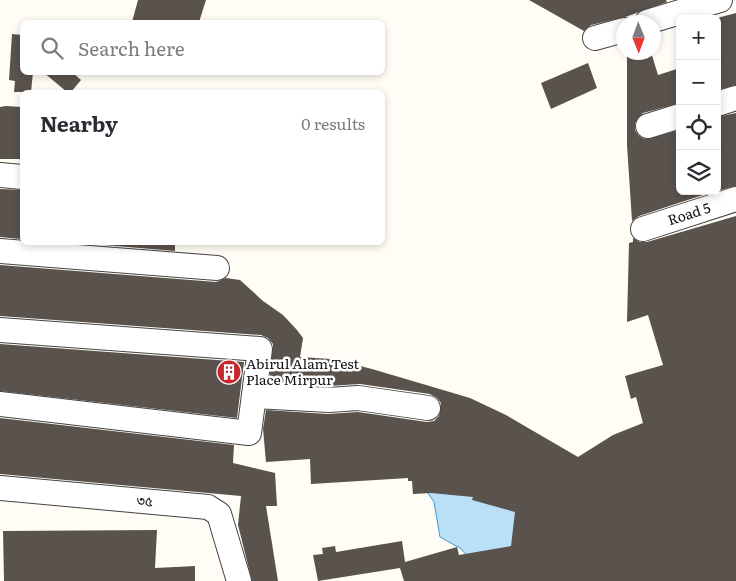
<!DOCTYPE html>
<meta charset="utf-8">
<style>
:root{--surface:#fff;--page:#f2f2f3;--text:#2b2b33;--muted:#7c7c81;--line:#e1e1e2}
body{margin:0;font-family:Literata,"Noto Sans Bengali",serif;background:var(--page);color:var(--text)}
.controls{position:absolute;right:15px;top:15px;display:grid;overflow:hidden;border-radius:8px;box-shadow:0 2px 8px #0003}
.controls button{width:45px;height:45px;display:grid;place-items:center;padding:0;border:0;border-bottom:1px solid var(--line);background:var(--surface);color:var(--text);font:25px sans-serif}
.compass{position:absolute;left:616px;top:15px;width:45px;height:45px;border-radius:50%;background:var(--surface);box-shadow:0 2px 8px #0003;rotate:179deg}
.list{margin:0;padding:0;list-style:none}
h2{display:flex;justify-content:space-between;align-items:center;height:65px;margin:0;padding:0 20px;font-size:21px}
h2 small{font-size:16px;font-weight:400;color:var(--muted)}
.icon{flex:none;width:28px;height:28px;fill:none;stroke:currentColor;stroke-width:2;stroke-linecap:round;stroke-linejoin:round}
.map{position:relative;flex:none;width:736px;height:581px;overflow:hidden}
.search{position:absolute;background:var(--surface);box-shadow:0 2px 8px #0003;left:20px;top:20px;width:365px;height:55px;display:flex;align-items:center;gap:12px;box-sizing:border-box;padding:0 18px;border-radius:8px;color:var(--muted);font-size:19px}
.panel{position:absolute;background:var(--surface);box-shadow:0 2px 8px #0003;left:20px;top:90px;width:365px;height:155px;border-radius:8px}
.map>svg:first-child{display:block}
</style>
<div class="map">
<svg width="736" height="581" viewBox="0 0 736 581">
<rect width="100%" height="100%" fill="#fffdf5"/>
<polygon fill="#b9e0f7" stroke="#3f96cf" points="415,474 602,512 473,562 460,548 440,537 434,502"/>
<g fill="#5a524d">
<polygon points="138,0 206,0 199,22 132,22"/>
<polygon points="529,0 666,0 667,2 625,17 591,25 584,31"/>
<polygon points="736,13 736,85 717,90 717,18"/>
<polygon points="12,34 22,35 22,72 33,72 31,92 14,92 15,81 9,80"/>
<polygon points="627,52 651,52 658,75 680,68 680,103 643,113 635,123 635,130 639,136 645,139 680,130 680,191 715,191 639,216 632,221 627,145"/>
<polygon points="588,63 597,88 551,109 541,83"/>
<polygon points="43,72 72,72 81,80 71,92 67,92"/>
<polygon points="6,106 22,107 22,159 0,159 0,107"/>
<polygon points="736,113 736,186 717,191 717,117"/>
<polygon points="0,189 22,190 21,239 0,237"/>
<polygon points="736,216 736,581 404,581 400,568 318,581 313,555 323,554 322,548 335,546 336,552 402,541 405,562 457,547 459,555 511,546 515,512 472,500 473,497 431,493 413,494 412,481 408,481 408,478 311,484 310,459 266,462 263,429 266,410 328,414 358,412 427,422 434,421 439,416 441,403 437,398 430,394 360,384 329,386 269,383 273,344 268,338 261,335 0,316 0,265 216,282 226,278 240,280 263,301 283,315 297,330 303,338 300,357 331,359 331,364 355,371 356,365 372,369 470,398 506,415 578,457 613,435 643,423 636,397 631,399 625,376 663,365 648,315 627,322 629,243 633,242 633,238 640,242 647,242"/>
<polygon points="68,242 175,242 175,251"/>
<polygon points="0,344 244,362 237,418 0,391"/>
<polygon points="0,418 234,445 233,463 275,473 277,506 266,506 278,581 252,581 238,525 241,496 0,474"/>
<polygon points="157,530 155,568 195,566 195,581 4,581 3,531"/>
</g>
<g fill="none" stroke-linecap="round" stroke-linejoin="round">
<defs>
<g id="minor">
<polyline points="647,22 720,0"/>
<polyline points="595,38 624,30"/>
<polyline points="717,104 736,98"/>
<polyline points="648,126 680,116"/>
<polyline points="0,175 22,177"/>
<polyline points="643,229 736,199"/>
<polyline points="0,251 217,268"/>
<polyline points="0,330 260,349 249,433 0,404"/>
<polyline points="254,396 329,400 358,398 428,408"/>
<polyline points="0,488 208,507 219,514 239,581"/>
</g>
</defs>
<use href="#minor" stroke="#444" stroke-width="26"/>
<use href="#minor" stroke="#fff" stroke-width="24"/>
</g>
<defs>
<symbol id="building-disc" viewBox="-11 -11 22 22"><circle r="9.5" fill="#c4262e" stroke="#fff"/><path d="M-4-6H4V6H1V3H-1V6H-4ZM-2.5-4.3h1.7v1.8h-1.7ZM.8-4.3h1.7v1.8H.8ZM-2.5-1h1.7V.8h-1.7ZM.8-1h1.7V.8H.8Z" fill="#fff"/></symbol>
</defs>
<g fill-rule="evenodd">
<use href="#building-disc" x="215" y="358" width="28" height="28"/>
</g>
<g text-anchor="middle" stroke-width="5" stroke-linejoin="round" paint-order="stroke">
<g font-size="14" fill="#111" stroke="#fff">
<text transform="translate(689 214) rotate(-18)" y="5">Road 5</text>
<text transform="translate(145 501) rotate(5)" y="5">৩৫</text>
</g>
<g font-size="14" fill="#111" stroke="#fff" text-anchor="start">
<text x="246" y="369">Abirul Alam Test<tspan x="246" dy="16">Place Mirpur</tspan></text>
</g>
</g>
</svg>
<div class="controls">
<button>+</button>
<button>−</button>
<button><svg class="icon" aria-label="locate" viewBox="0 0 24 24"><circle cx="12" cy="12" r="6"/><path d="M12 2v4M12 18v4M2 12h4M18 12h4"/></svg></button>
<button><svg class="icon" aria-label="layers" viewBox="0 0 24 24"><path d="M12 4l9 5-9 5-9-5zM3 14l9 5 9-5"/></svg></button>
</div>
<svg class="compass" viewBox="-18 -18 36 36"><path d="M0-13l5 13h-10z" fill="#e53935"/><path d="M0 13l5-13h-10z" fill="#7c7c81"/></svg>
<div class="search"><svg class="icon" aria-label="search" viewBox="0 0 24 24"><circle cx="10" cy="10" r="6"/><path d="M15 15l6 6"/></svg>Search here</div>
<section class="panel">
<h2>Nearby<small>0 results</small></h2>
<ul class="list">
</ul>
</section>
</div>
